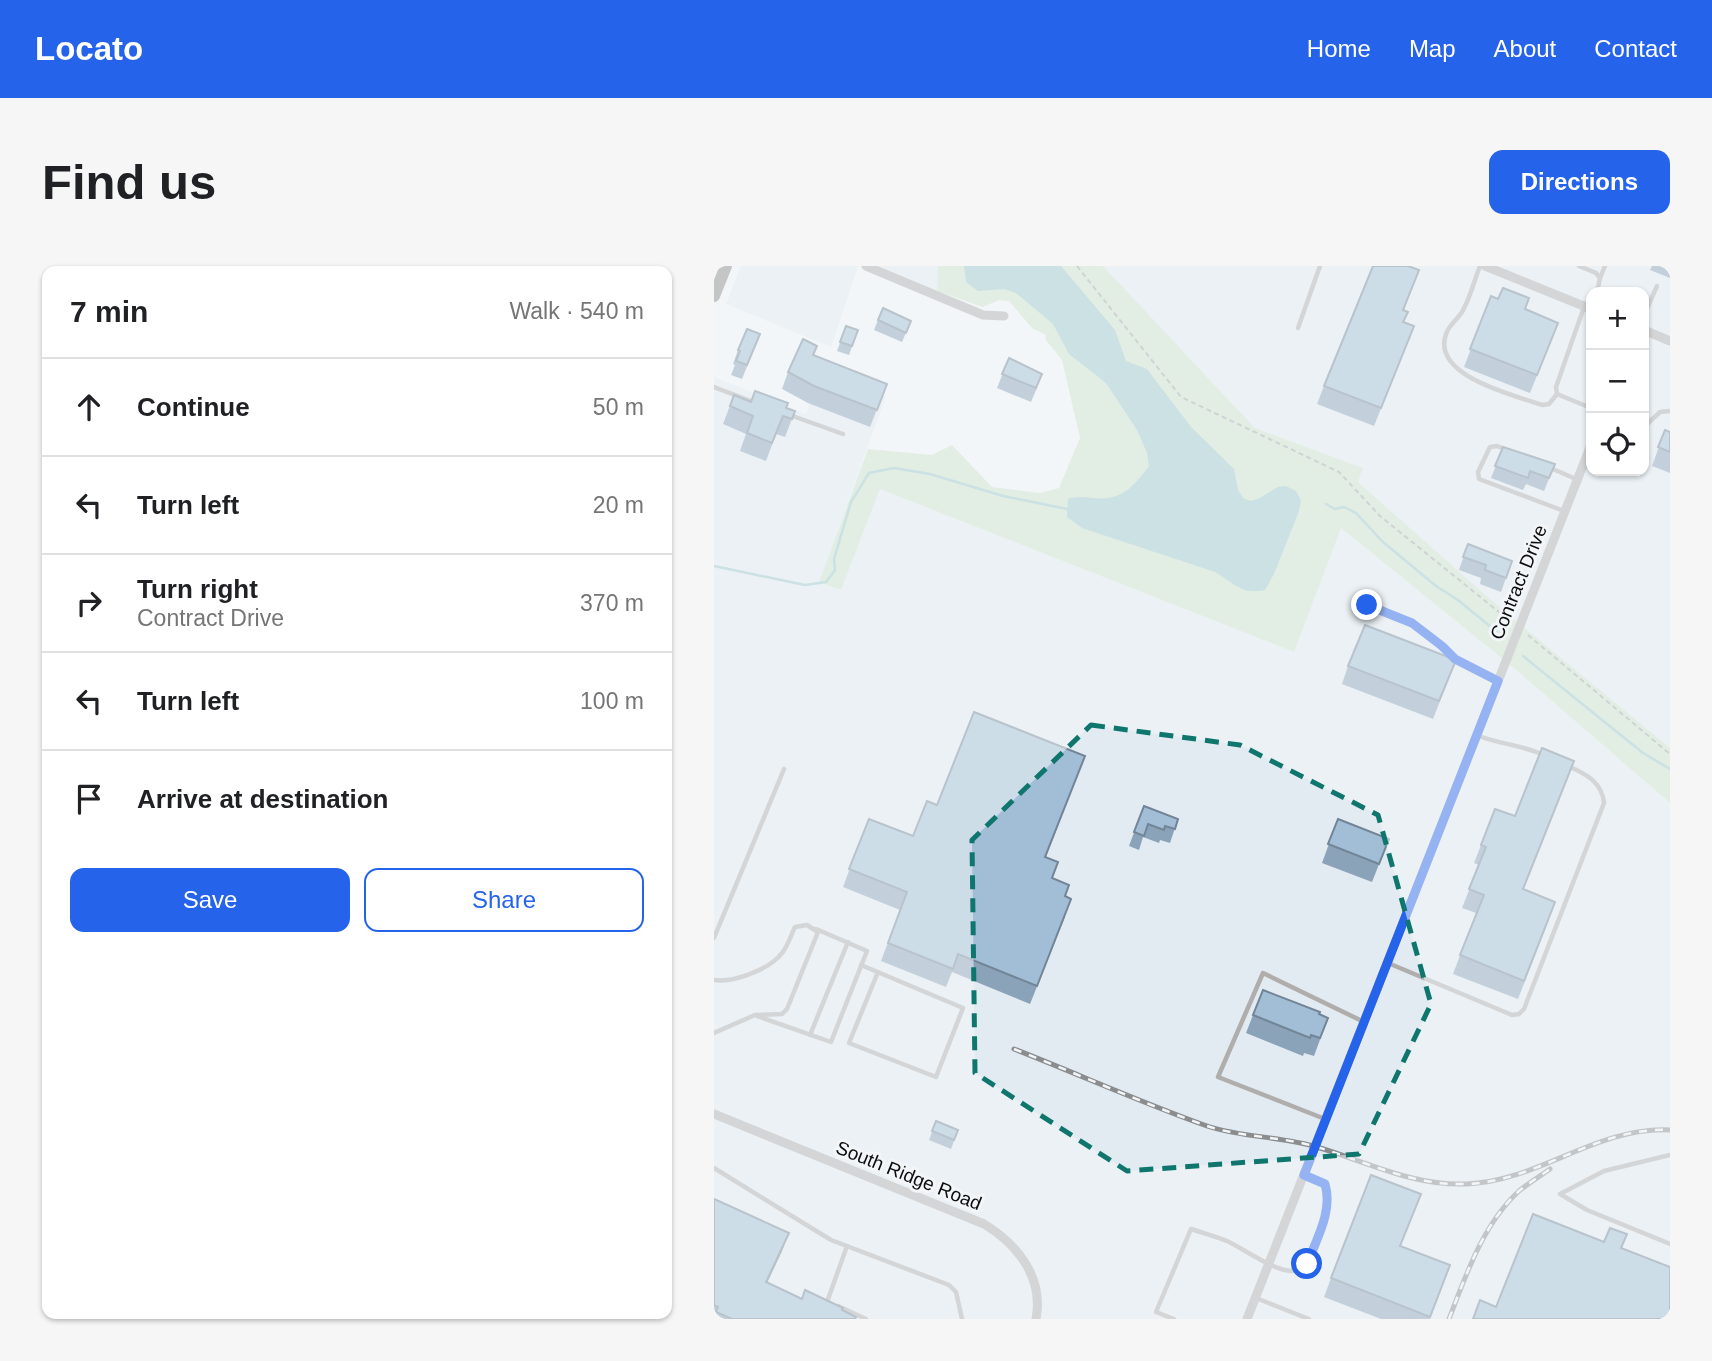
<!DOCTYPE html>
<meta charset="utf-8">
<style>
:root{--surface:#fff;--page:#f6f6f6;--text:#202124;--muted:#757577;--line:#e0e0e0;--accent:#2563eb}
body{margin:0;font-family:Arial,sans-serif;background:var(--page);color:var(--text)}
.controls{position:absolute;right:21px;top:21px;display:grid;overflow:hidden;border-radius:14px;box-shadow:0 2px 5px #0004}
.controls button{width:63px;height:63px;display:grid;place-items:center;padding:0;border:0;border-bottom:2px solid var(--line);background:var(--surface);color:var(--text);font:35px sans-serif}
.stop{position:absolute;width:21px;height:21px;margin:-16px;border:5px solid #2563eb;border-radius:50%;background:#fff}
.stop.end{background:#2563eb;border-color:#fff;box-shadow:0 2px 7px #0008}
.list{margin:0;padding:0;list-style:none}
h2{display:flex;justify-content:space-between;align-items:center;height:91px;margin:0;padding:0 28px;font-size:30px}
h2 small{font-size:23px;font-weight:400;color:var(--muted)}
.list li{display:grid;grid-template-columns:46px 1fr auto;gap:21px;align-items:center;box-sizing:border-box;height:98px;padding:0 28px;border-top:2px solid var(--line)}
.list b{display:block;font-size:26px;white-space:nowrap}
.list p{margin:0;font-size:23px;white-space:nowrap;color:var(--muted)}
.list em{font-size:23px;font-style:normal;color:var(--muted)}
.actions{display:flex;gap:14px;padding:21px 28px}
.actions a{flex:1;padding:16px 0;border:2px solid var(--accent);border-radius:14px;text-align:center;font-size:24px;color:var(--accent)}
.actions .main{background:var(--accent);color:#fff}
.icon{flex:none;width:38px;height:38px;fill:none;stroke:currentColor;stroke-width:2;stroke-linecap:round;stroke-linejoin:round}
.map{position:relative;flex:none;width:956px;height:1053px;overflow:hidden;border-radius:14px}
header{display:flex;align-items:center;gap:42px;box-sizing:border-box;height:98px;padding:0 35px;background:var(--accent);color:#fff}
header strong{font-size:33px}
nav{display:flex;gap:38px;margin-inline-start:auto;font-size:24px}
.intro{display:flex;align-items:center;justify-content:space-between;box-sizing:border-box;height:168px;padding:0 42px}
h1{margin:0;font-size:49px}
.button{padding:18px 32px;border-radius:14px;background:var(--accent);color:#fff;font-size:24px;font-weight:700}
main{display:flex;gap:42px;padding:0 42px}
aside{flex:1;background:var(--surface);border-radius:14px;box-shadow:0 2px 5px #0004}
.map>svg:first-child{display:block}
</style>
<header>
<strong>Locato</strong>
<nav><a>Home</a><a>Map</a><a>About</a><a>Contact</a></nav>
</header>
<div class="intro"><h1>Find us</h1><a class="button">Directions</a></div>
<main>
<aside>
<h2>7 min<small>Walk · 540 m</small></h2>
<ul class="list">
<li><svg class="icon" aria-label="ahead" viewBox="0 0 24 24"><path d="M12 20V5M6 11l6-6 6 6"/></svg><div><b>Continue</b></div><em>50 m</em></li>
<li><svg class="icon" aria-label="left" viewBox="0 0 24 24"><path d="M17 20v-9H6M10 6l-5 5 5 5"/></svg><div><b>Turn left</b></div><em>20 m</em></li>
<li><svg class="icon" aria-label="right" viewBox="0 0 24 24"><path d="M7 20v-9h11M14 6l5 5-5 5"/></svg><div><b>Turn right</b><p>Contract Drive</p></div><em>370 m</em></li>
<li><svg class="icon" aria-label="left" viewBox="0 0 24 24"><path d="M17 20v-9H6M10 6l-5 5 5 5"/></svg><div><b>Turn left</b></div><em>100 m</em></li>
<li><svg class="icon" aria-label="arrive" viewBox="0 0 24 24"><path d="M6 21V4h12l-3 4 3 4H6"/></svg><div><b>Arrive at destination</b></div></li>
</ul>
<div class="actions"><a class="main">Save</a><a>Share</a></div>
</aside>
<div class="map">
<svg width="956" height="1053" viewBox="0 0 956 1053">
<rect width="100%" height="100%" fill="#f3f6f8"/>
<g fill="#e2eaf2" fill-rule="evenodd">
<polygon points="27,0 144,0 117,81 12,38"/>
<polygon points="162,0 224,0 223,25"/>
<path d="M389 0H956V482L776 333 644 216 649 202 541 162ZM877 26H930V205H877Z"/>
<polygon points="109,104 172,130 105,316 127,323 166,223 580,386 626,261 800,402 956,537 956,1053 0,1053 0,111 92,148"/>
</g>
<polygon fill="#cee4cb" points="224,0 389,0 541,162 649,202 644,216 776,333 956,482 956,537 800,402 627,262 580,386 166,223 127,324 105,316 154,183 218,189 238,179 278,221 326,227 345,222 366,172 348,94 331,73 332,69 318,62 295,35 285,34 269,41 223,25"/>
<path fill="#9bc7c9" d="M250 0H347L401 64 412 95 433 103 477 161 520 203 524 224 529 232 536 235 544 233 564 221 572 220 582 225 587 234 585 245 560 308 551 324C526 329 521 317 501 306L368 262 353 251 354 233C364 230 371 232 381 232 408 235 420 220 435 200L433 187 423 164 392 117 355 88 339 58 302 27 290 23 264 25 252 16Z"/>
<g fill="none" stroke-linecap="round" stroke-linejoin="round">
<g stroke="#9bc7c9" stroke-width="2.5">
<polyline points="612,238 621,243 630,241 642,247 669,276 722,320 744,334 783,366"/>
<polyline points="0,300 91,319 112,316 121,304 120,293 137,236 155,207 180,202 216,208 289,230 353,243"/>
<polyline points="809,390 929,487 956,503"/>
</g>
<g stroke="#a6a8aa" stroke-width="2" stroke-dasharray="5 3.5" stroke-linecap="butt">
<polyline points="363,0 467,131 625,206 666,250 796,355"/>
<polyline points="814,369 956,488"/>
</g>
<g stroke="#afaead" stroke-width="4.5">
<path d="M766 0C760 15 756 33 748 46 743 54 735 59 732 68 717 110 800 129 828 139L835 138 843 128"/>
<polyline points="865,0 882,7 886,12 883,26"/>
<polyline points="886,12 891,0"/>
<polyline points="870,41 842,121 843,128 877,142"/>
<polyline points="930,49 943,20"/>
<polyline points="584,62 606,0"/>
<polyline points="0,121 42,137"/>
<polyline points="73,148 129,168"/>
<polyline points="930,161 946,146 956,145"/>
<polyline points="791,183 783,180 776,181 764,206 765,213 850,245"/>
<polyline points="834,201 862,213"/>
<polyline points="653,339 698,357 728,380 741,393 783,414"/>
<path d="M762 469C784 478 809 479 830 489"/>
<polyline points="0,672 70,503"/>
<path d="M674 697 798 749 805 748 810 743 890 537C888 516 872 508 854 500"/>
<polyline points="147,699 249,742 222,811 135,777 164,706"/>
<path d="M0 714C20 717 56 703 68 687 74 680 77 669 81 661L93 659 104 666 73 743 68 748 41 749 0 767"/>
<polyline points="43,750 117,776 153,685 102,663"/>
<polyline points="96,769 134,676"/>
<polyline points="611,853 504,811 549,707 648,755"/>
<polyline points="956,889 890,905 846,928 873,944 956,978"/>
<polyline points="0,902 117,974 235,1019 242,1026 248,1053"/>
<polyline points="542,1032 595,1053"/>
<polyline points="116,1037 113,1036 133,980"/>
<polyline points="124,1040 152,1053"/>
<path d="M460 1053 442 1046 477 963C489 967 501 970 513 975 529 982 570 1013 586 1003 596 997 598 984 602 975 609 955 617 939 611 918L590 909"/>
</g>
<g stroke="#afaead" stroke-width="9">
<polyline points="152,0 269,49 290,50"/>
<polyline points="771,0 877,43"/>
<polyline points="930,64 956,75"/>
<path d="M0 848 270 958C303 978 330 1011 322 1053"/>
<polyline points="533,1053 877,179"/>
</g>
<polyline stroke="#8c8c8a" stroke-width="12" points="0,30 12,0"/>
<defs>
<g id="rail">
<path d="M300 783C364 808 428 837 493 860 529 872 567 870 603 881 653 896 699 920 752 918 824 916 883 860 956 864"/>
<path d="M735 1053C752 1009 769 958 805 925 815 917 826 910 836 903"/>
</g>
</defs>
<use href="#rail" stroke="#8a8c8e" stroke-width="5"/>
<use href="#rail" stroke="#f3f6f8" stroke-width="2.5" stroke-dasharray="8" stroke-linecap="butt"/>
</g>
<g fill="#8aa3b8">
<polygon points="938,0 956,0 956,12 936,4"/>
<polygon points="705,4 690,44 690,56 700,60 660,160 603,138 610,120"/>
<polygon points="777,30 844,57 816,127 750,101"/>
<polygon points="164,54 197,55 188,76 160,64"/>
<polygon points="132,60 144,64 135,89 123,85"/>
<polygon points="46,68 28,113 17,109 21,99 19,98 24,84"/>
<polygon points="100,89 173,118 156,161 94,137 68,123 74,106"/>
<polygon points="295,92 323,122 317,136 283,122"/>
<polygon points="20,129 37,136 72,142 81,145 71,171 62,168 52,195 26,185 32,168 9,158"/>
<polygon points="951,164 956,166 956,207 938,200"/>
<polygon points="789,181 841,198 830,225 812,218 809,224 777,212"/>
<polygon points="754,278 798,295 787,326 766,318 767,312 745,304"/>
<polygon points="742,394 719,453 628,418 634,400"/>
<polygon points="371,490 332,591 338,612 351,631 351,651 316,738 238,706 232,721 167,695 186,644 129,621 142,586 199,570 223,539"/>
<polygon points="430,540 464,553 456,577 446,574 445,577 429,571 425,584 415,580"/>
<polygon points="801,550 810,623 835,654 804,733 739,708 762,647 748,642 765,599 760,597 767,579"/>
<polygon points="624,553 675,573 658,616 608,597"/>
<polygon points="539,749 614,752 600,790 590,787 589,790 532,767"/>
<polygon points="222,855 244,864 237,883 215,874"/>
<polygon points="0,933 68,985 53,1017 88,1033 128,1044 141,1053 0,1053"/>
<polygon points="687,980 736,999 716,1053 667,1053 610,1031 617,1012"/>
</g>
<polygon fill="#718596" points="75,967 68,985 45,1034 52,1016"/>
<g fill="#a1bed6" stroke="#718596" stroke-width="2">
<polygon points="659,0 694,0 705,4 689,44 694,46 689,56 700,60 667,142 610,120"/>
<polygon points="789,22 815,32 811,43 844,57 823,109 756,83 777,30 784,33"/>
<polygon points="169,42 197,55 192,67 164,54"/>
<polygon points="132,60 144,64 138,80 126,76"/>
<polygon points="33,63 46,68 33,99 22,95 26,85 24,84"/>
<polygon points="89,73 103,80 99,89 173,118 163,144 100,120 74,106"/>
<polygon points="295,92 328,108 322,122 288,108"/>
<polygon points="41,125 74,137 72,142 81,145 78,153 69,150 58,177 33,167 39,150 16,140 20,129 37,136"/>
<polygon points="951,164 956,166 956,186 944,181"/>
<polygon points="789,181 841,198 835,212 816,205 814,212 781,200"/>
<polygon points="754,278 798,295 792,312 771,304 772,299 749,291"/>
<polygon points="651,359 742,394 725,435 634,400"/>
<polygon points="260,446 371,490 331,591 344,596 338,612 355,619 351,630 357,633 323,720 244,688 239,703 174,677 193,626 135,603 155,553 199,570 213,535 223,539"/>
<polygon points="828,482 860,495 809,623 841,636 810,715 746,689 770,629 755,623 772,581 767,579 781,543 801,550"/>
<polygon points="430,540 464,553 461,563 451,560 450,564 434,558 430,570 420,566"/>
<polygon points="624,553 675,573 665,598 614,578"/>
<polygon points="549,724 606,746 605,748 614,752 606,772 597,769 596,772 539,749"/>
<polygon points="222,855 244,864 240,874 218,865"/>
<polygon points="657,909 707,928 686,980 736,999 716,1051 617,1012"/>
<polygon points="0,933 75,967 52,1016 88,1033 91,1024 129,1042 128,1044 142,1051 141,1053 18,1053 2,1046 4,1041 0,1039"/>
<polygon points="819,948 890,976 896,962 913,968 907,982 956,1001 956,1053 759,1053 766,1034 782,1041"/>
</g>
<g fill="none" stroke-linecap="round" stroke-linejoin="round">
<path stroke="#2563eb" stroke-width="9" d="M593 998C603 972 619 945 611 918L590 909 784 415 741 393 728 380 698 357 653 339"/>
</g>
<path d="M0 0H956V1053H0ZM377 459 526 479 664 549 717 738 645 888 413 905 261 807 258 574Z" fill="#f3f6f8" fill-opacity=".55" fill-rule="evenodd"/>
<path fill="none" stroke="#0f766e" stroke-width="5" stroke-dasharray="14 9" stroke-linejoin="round" d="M377 459 526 479 664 549 717 738 645 888 413 905 261 807 258 574Z"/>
<g text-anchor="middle" stroke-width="6" stroke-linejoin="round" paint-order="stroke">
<g font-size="19" fill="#0c0d0e" stroke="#f3f6f8">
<text transform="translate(804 316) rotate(-68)" y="7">Contract Drive</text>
<text transform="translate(195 909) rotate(22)" y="7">South Ridge Road</text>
</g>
</g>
</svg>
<div class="controls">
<button>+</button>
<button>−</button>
<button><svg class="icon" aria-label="locate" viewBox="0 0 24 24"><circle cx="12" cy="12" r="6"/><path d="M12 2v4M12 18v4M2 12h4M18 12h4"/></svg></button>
</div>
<div class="stop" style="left:593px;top:998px"></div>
<div class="stop end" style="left:653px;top:339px"></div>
</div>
</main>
